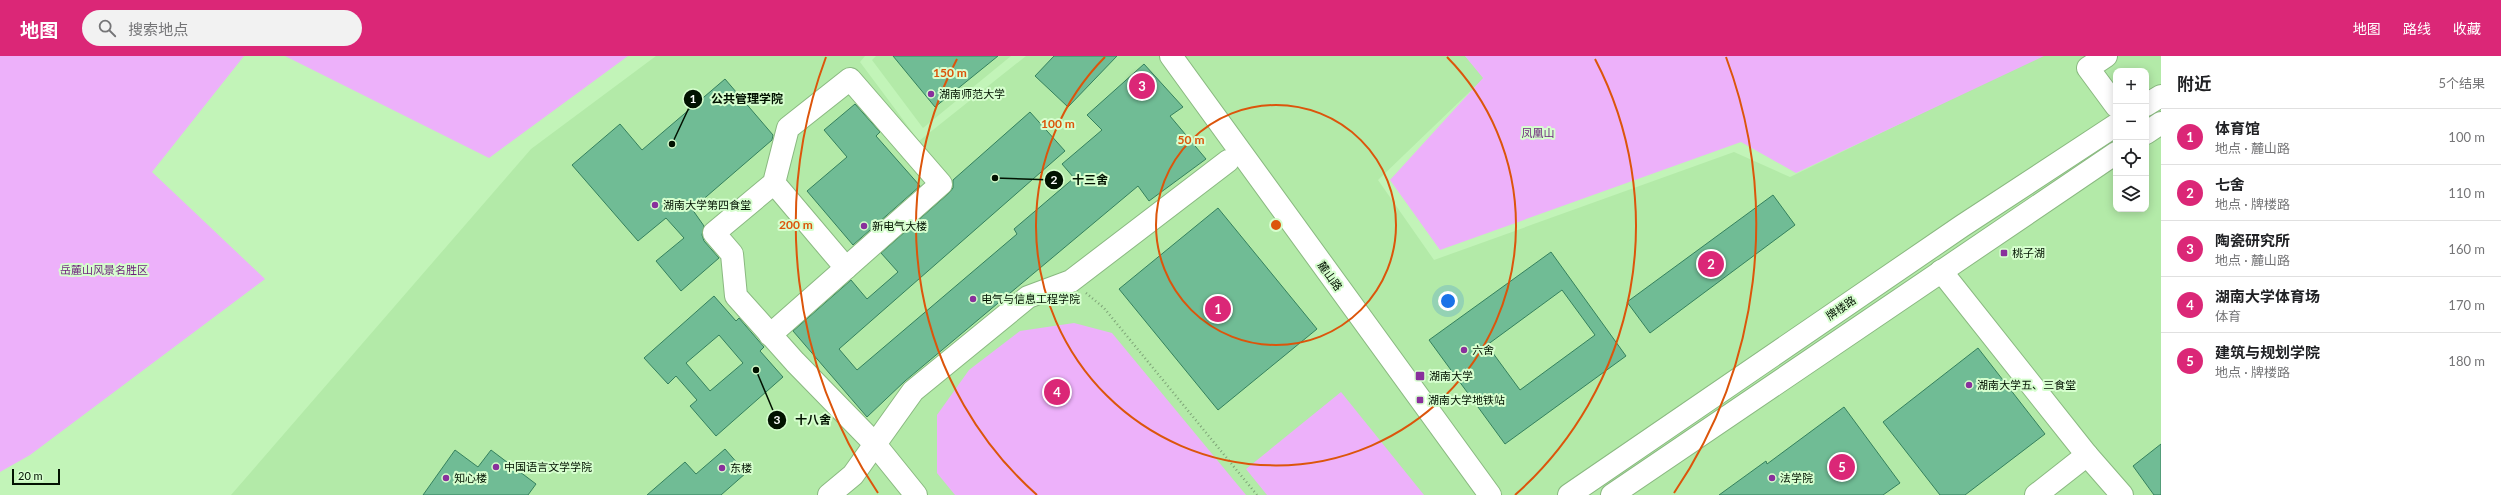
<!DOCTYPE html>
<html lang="zh">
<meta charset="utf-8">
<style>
:root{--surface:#fff;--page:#f2f2f2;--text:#202124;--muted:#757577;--line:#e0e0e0;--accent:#db2777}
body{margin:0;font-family:Lato,"Noto Sans SC",sans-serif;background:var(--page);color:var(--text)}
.controls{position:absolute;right:12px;top:12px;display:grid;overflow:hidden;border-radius:8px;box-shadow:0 2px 10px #0003}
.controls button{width:36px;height:36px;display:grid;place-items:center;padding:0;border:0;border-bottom:1px solid var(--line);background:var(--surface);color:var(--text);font:20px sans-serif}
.scale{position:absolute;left:12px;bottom:10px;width:48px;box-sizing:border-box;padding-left:4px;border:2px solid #021201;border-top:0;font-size:11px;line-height:14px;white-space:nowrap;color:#021201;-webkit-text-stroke:3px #d6fece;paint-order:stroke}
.you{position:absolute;left:1448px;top:245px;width:14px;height:14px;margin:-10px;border:3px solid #fff;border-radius:50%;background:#1a73e8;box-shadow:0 0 0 6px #1a73e833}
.badge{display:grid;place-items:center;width:26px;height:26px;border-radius:50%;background:var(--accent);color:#fff;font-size:13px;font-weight:700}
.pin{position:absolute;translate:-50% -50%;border:2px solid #fff;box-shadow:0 1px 4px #0006}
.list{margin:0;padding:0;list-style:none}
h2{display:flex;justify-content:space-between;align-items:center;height:52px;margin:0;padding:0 16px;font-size:17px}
h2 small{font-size:13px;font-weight:400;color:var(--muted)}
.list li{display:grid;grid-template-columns:26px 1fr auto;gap:12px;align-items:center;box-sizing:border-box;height:56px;padding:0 16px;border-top:1px solid var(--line)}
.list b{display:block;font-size:15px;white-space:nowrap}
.list p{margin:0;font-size:13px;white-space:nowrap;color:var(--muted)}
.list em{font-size:13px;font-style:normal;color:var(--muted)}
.icon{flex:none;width:22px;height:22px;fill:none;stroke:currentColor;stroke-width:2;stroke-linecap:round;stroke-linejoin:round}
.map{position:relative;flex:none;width:2161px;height:439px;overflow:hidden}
header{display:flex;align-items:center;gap:24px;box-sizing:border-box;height:56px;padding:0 20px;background:var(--accent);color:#fff}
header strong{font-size:19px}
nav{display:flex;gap:22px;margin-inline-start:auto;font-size:14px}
.search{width:280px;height:36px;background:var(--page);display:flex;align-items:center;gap:10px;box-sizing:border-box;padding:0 14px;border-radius:22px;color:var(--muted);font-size:15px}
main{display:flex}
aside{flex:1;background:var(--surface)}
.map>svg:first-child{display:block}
</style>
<header>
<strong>地图</strong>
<div class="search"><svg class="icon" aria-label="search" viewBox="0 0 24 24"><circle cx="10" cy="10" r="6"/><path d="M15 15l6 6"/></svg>搜索地点</div>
<nav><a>地图</a><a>路线</a><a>收藏</a></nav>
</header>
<main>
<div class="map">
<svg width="2161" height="439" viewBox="0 0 2161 439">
<rect width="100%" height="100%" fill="#c2f4b8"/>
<g fill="#b3eaa8" fill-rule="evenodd">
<path d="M656 0H865L860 6 919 85 1026 0H1465L1484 22 1378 124 1434 204 1734 96 1790 121 2040 0H2161V439H231L531 93ZM2116 15H2146V153H2116Z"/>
<polygon points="876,0 1011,0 923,72 872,4"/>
</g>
<g fill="#edb1fa">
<polygon points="0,0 244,0 152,116 265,223 30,399 0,416"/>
<polygon points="285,0 628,0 489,102"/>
<polygon points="1465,0 2044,0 1796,117 1741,86 1440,194 1390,124 1483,22"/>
<polygon points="1074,267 1112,277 1246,439 955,439 937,417 937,359 969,314 1020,275"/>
<polygon points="1341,336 1424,439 1267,439 1246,413"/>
</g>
<g fill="#70bc95" stroke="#35815d" fill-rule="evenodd">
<polygon points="893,0 998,0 935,51"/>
<polygon points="1054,0 1117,0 1068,51 1035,20"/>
<polygon points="1144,8 1183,51 1170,60 1206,103 1149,145 1138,130 905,325 867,361 793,275 851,224 867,243 898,216 881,197 949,137 953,132 953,124 1030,56 1065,95 839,293 857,314 1017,178 1014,173 1074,122 1062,108 1102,74 1087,59"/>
<polygon points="725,23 773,79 772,84 692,153 704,170 702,179 704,185 719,202 681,235 656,205 684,182 666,162 638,185 572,109 620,68 642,94"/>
<polygon points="855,48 880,76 876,80 920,130 853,189 807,135 847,101 824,74"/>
<polygon points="1773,139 1795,169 1650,277 1627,246"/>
<polygon points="1218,152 1317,273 1218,354 1119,233"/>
<path d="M1551 196 1626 300 1505 388 1429 284ZM1562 234 1595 279 1520 334 1487 289Z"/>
<path d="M714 240 736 265 739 262 764 291 760 295 783 321 716 380 690 350 697 344 676 320 668 328 644 302ZM719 279 743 307 710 335 686 307Z"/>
<polygon points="1978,292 2045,378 1965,439 1940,439 1883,366"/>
<polygon points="1844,351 1900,427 1883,439 1719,439 1766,405 1767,408"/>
<polygon points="2161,388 2161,439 2154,439 2133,410"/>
<polygon points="725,393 746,417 721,439 647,439 685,406 696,418"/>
<polygon points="455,394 478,411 491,394 536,428 528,439 423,439"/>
</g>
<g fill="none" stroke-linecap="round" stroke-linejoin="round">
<defs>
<g id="minor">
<polyline points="2106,0 2088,12 2116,50"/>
<polyline points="846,212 941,128 850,23 788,72 774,127 714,177 732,198 736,240 795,306 874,387 916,439"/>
<polyline points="1941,215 2087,399 2122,439"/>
<polyline points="770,279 846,212 774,127"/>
<polyline points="829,439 853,419 913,335 1028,241 1071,225 1228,105"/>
<polyline points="2036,439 2087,399"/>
</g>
<g id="major">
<polyline points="1171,0 1490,439"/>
<polyline points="2146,49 2161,40"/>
<polyline points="2146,77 2161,67"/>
<polyline points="1569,439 1962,170 2116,69"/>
<polyline points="1612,439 2116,97"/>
</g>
</defs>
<use href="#minor" stroke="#8ab980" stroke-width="24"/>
<use href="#major" stroke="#8ab980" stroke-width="24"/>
<polyline stroke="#7da376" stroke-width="2.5" stroke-dasharray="1 3" stroke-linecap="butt" points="1086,237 1104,252 1257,439"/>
<use href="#minor" stroke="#fff" stroke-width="22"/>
<use href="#major" stroke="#fff" stroke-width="22"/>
</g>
<g fill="none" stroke="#dc550b" stroke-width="2">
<circle cx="1276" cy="169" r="120"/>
<path d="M1447 1A240 240 0 1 1 1105 1"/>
<path d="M1037 439A360 360 0 0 1 957 3M1595 3A360 360 0 0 1 1515 439"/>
<path d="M878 437A480 480 0 0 1 826 1M1726 1A480 480 0 0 1 1674 437"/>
</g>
<g fill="#89309c" stroke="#d6fece" stroke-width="1.5">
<circle cx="931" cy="38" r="4"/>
<circle cx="655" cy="149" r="4"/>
<circle cx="864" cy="170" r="4"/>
<rect x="2000" y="193" width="8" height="8" rx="2"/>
<circle cx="973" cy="243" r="4"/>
<circle cx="1464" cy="294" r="4"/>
<rect x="1415" y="315" width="10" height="10" rx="2"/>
<circle cx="1969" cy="329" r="4"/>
<rect x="1416" y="340" width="8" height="8" rx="2"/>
<circle cx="496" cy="411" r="4"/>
<circle cx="722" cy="412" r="4"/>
<circle cx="446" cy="422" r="4"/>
<circle cx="1772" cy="422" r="4"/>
</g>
<g text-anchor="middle" stroke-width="4" stroke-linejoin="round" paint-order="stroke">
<g font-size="11" fill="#021201" stroke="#d6fece" text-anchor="start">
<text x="939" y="42">湖南师范大学</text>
<text x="663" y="153">湖南大学第四食堂</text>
<text x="872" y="174">新电气大楼</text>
<text x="2012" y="201">桃子湖</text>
<text x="981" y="247">电气与信息工程学院</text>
<text x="1472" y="298">六舍</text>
<text x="1429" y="324">湖南大学</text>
<text x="1977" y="333">湖南大学五、三食堂</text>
<text x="1428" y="348">湖南大学地铁站</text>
<text x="504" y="415">中国语言文学学院</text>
<text x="730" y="416">东楼</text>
<text x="454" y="426">知心楼</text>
<text x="1780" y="426">法学院</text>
</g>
<g font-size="11" fill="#6b1f7a" stroke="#d6fece">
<text x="1538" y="81">凤凰山</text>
<text x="104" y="218">岳麓山风景名胜区</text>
</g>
<g font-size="11" fill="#021201" stroke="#d6fece">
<text transform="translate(1330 220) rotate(54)" y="4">麓山路</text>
<text transform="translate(1841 252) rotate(-34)" y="4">牌楼路</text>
</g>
</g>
<circle cx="1276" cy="169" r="6" fill="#dc550b" stroke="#d6fece" stroke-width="2"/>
<g font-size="12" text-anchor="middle" font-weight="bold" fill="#dc550b" stroke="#d6fece" stroke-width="4" stroke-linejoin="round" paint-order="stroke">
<text x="950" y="21">150 m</text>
<text x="1058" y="72">100 m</text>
<text x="1191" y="88">50 m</text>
<text x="796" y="173">200 m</text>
</g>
<path fill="none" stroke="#021201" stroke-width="1.5" d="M672 88L693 43M995 122L1054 124M756 314L777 364"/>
<g fill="#021201" stroke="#d6fece" stroke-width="1.5">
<circle cx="672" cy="88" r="4"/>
<circle cx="995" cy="122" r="4"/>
<circle cx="756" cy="314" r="4"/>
<circle cx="693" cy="43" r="10"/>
<circle cx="1054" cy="124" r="10"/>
<circle cx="777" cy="364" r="10"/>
</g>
<g font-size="12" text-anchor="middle" font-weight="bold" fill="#fff">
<text x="693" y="47">1</text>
<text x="1054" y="128">2</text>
<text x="777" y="368">3</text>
</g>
<g font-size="12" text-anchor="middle" font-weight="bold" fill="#021201" stroke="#d6fece" stroke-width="4" stroke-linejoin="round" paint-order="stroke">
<text x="747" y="47">公共管理学院</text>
<text x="1090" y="128">十三舍</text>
<text x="813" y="368">十八舍</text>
</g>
</svg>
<div class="controls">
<button>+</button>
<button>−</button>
<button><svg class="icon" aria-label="locate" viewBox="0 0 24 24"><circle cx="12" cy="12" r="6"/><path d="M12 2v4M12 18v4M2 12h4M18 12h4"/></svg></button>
<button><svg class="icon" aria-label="layers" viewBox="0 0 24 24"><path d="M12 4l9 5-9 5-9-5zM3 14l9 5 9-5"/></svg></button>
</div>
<div class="scale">20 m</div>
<div class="you"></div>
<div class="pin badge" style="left:1218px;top:253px">1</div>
<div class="pin badge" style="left:1711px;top:208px">2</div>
<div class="pin badge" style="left:1142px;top:30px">3</div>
<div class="pin badge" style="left:1057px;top:336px">4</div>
<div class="pin badge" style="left:1842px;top:411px">5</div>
</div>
<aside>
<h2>附近<small>5个结果</small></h2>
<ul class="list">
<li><span class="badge">1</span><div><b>体育馆</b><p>地点 · 麓山路</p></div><em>100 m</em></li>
<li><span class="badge">2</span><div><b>七舍</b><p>地点 · 牌楼路</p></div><em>110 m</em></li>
<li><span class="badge">3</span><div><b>陶瓷研究所</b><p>地点 · 麓山路</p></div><em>160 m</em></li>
<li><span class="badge">4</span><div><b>湖南大学体育场</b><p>体育</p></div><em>170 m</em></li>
<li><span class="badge">5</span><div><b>建筑与规划学院</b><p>地点 · 牌楼路</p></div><em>180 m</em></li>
</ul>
</aside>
</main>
